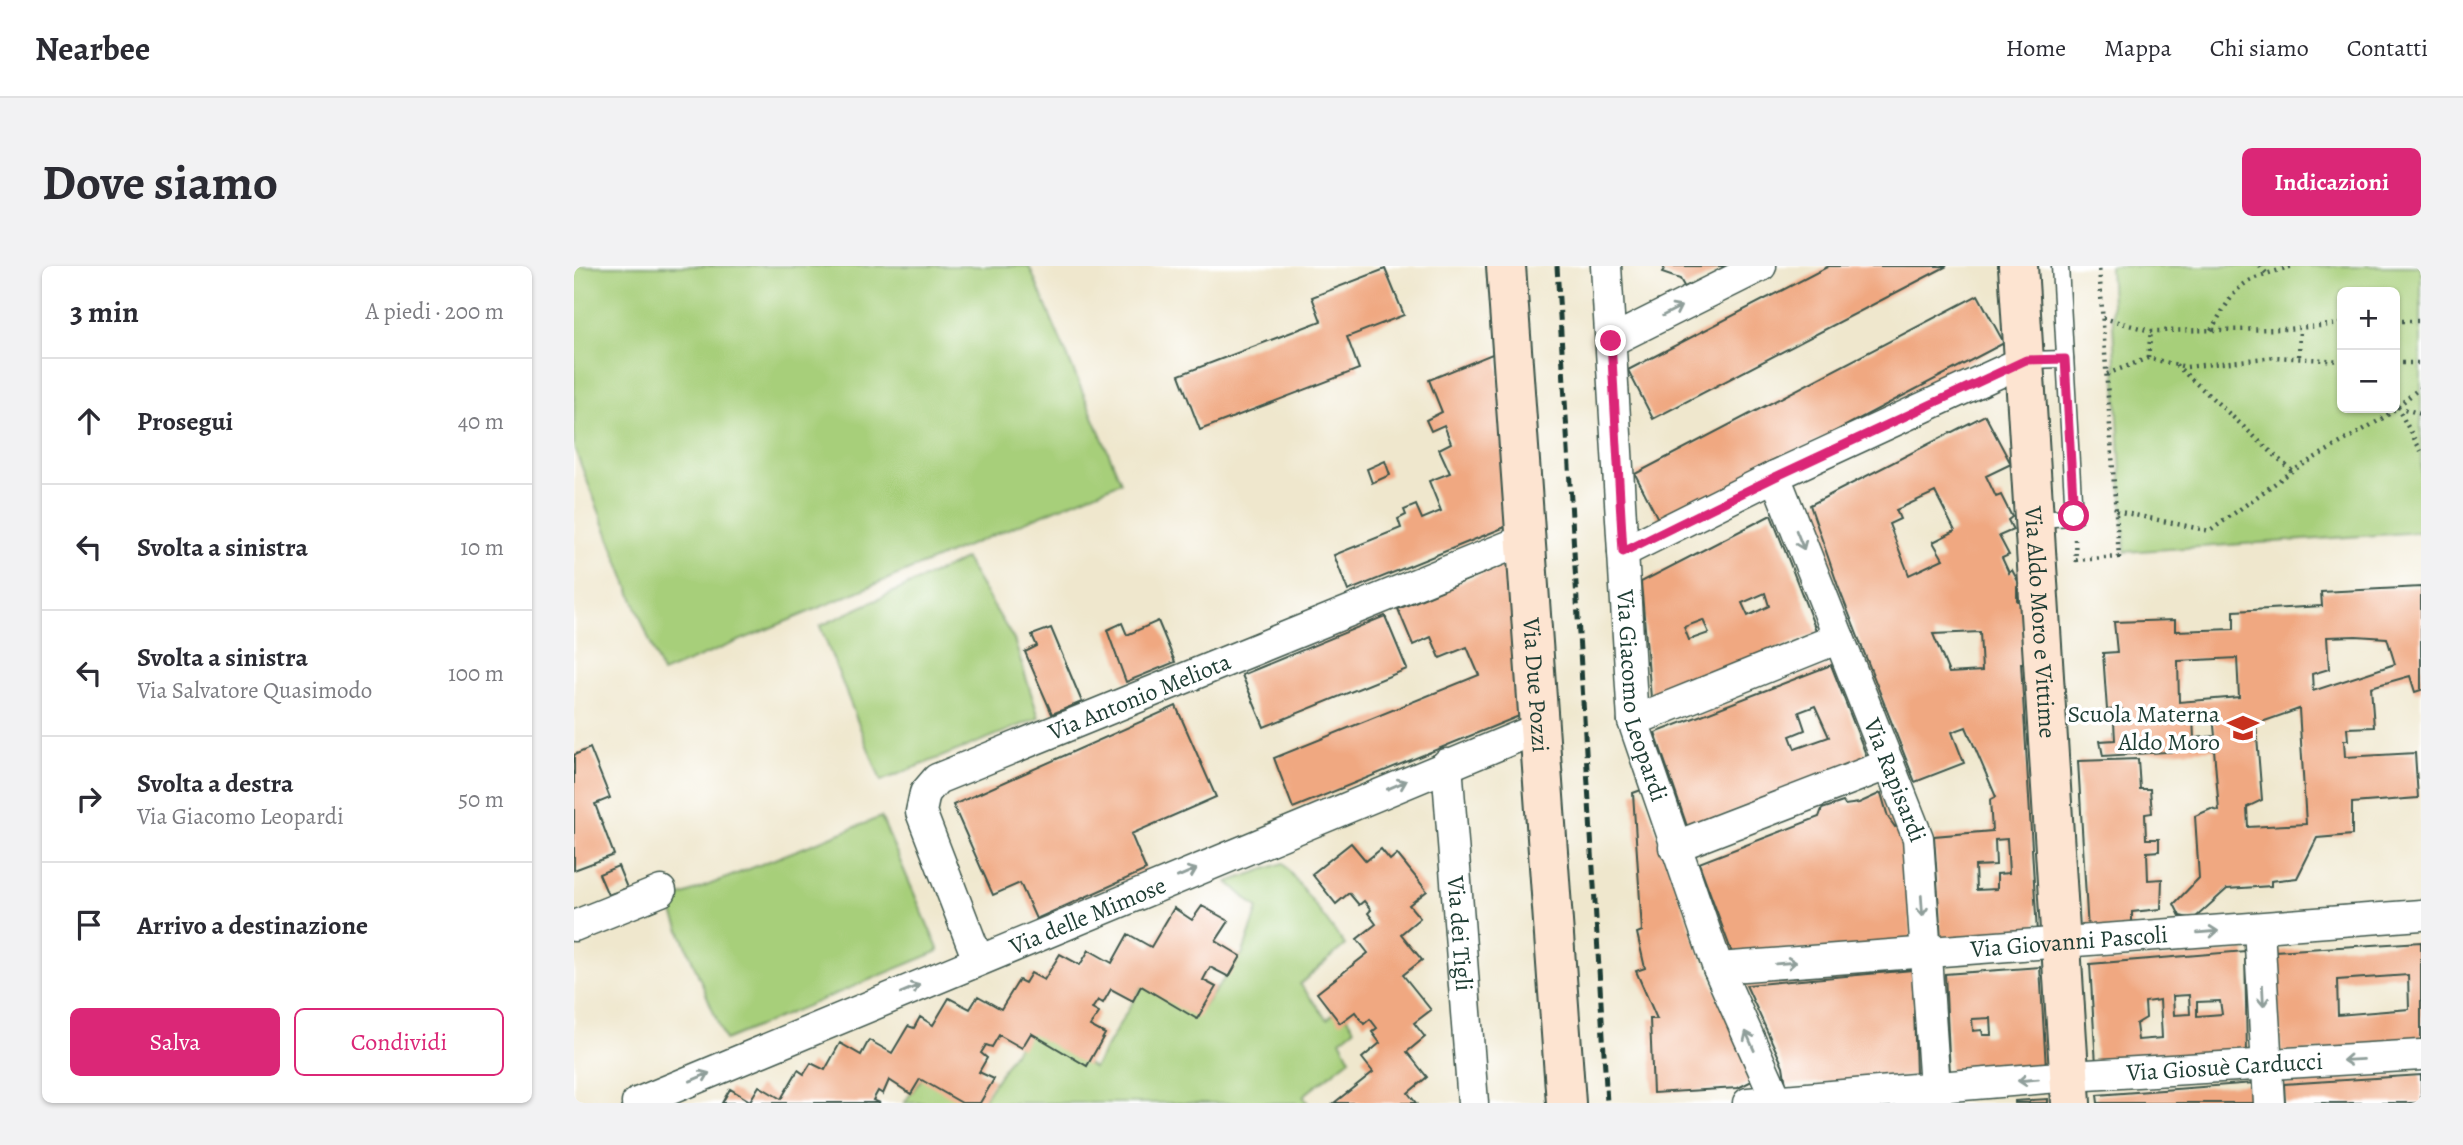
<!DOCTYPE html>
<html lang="it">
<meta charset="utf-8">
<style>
:root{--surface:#fff;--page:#f2f2f3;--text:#2b2b33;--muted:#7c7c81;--line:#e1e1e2;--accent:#db2777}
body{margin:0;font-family:Alegreya,serif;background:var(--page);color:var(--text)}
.controls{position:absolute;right:21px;top:21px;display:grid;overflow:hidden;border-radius:10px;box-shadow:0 2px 5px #0004}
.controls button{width:63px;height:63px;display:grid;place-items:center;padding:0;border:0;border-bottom:2px solid var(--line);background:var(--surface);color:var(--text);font:35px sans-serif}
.stop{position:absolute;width:21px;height:21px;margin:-16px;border:5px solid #db2777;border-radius:50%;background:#fff}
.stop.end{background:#db2777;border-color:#fff;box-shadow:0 2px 7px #0008}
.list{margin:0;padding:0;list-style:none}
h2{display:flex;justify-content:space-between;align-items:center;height:91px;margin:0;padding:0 28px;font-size:30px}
h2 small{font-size:23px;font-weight:400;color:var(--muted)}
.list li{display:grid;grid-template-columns:46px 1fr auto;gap:21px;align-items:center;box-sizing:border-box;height:126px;padding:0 28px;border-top:2px solid var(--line)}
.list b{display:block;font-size:26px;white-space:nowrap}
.list p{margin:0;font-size:23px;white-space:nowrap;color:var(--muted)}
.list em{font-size:23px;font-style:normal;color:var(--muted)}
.actions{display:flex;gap:14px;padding:21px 28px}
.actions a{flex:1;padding:16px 0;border:2px solid var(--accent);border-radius:10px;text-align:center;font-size:24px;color:var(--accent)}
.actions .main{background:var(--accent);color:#fff}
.icon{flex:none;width:38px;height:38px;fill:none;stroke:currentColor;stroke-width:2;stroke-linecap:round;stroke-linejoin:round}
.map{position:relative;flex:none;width:1847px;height:837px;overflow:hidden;border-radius:10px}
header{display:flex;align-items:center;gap:42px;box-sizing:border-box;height:98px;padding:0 35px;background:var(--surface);border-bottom:2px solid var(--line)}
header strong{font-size:33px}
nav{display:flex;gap:38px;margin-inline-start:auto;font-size:24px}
.intro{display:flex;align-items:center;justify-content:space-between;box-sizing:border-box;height:168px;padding:0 42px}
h1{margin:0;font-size:49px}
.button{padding:18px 32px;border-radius:10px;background:var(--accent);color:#fff;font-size:24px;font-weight:700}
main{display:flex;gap:42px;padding:0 42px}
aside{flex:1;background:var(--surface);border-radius:10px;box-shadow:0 2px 5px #0004}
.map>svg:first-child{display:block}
</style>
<header>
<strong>Nearbee</strong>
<nav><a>Home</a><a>Mappa</a><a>Chi siamo</a><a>Contatti</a></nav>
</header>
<div class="intro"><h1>Dove siamo</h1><a class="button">Indicazioni</a></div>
<main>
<aside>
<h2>3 min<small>A piedi · 200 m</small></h2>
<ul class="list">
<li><svg class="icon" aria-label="ahead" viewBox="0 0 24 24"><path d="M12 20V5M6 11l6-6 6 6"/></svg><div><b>Prosegui</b></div><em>40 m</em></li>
<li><svg class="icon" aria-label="left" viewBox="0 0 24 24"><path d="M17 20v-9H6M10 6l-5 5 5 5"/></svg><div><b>Svolta a sinistra</b></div><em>10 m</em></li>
<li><svg class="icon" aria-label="left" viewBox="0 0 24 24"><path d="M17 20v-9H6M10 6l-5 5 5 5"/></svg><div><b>Svolta a sinistra</b><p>Via Salvatore Quasimodo</p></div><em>100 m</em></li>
<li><svg class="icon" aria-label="right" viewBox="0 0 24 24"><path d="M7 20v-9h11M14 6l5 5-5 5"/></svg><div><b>Svolta a destra</b><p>Via Giacomo Leopardi</p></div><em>50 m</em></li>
<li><svg class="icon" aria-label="arrive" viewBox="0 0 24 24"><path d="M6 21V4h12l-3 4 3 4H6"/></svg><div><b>Arrivo a destinazione</b></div></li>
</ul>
<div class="actions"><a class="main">Salva</a><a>Condividi</a></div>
</aside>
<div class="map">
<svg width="1847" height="837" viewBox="0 0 1847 837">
<rect width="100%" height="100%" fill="#fff"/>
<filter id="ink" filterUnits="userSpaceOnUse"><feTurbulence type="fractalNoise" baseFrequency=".0143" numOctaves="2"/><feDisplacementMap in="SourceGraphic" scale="14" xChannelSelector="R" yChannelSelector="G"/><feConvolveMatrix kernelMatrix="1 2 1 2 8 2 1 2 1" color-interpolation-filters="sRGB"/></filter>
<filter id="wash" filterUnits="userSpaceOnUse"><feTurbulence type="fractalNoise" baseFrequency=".00686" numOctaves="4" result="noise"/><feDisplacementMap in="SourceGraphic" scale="28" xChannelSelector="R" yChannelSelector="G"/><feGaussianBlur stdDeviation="1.57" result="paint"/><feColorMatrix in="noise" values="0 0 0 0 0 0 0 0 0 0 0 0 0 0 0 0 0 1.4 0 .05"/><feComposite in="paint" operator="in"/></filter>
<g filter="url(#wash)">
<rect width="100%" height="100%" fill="#efe7cd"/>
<g fill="#a7cf7a" stroke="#638657" stroke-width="2" fill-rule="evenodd">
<polygon points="0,0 455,0 547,216 88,407 0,181"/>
<path d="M1536 0H1847V266L1551 286ZM1768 26H1821V142H1768Z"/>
<polygon points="391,293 440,374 465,452 307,515 246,360"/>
<polygon points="307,551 365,685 151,774 94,635"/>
<polygon points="709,597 771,679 726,718 753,753 767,741 780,763 766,774 776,793 729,830 734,837 407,837 457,760 520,802 569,718 625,747 669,687 684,643 654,616"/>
<polygon points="349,811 406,837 330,837"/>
</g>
<g id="blocks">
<g fill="#f0a881" fill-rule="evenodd">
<polygon points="1091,0 1153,0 1111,22 1106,13 1088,7"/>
<polygon points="1255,0 1373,0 1079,153 1054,104"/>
<polygon points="811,3 830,49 773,71 785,103 626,164 605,109 747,55 738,31"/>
<polygon points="1404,29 1430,77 1086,257 1061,208"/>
<polygon points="918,88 924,91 936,259 774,325 760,289 827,262 824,253 832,249 830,244 842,239 848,253 867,245 855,215 876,207 865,183 877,177 870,159 857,165 852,154 868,146 855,114"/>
<path d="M1411 149 1437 198 1412 210 1422 231 1427 229 1438 251 1434 254 1439 264 1425 270 1435 289 1428 292 1435 307 1438 304 1446 319 1443 321V334L1447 338 1451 397H1447L1463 667 1367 673 1360 570 1418 565 1416 534 1422 531 1392 461 1378 466 1390 497 1341 516 1264 320 1236 239ZM1361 226 1381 265 1359 276 1369 293 1335 309 1315 258 1326 253 1322 244ZM1406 366 1408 405 1375 407 1359 368ZM1433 573 1435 607 1423 608V623L1402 624 1401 600 1422 599 1421 574Z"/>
<polygon points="811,195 816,209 798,217 793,203"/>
<path d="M1197 249 1243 367 1077 432 1067 316ZM1191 327 1195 340 1174 350 1168 337ZM1129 354 1135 367 1115 374 1110 361Z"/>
<polygon points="936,296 950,448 719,542 700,492 905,409 893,381 866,392 857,371 839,379 824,343"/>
<path d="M1847 321V424L1841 426 1836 410 1797 421 1800 461 1773 462 1774 474H1770L1771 491 1841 487 1844 532 1778 537V569L1743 572 1723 612 1697 615V620L1653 623 1620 653 1606 650 1600 638 1625 612 1621 550 1637 543 1645 545 1640 483 1529 490 1526 475 1541 474 1540 456 1548 455V443L1533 444 1529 387 1543 386 1540 356 1601 354V365L1660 363V345L1748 340 1747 326ZM1782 370 1813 372 1821 398 1739 425 1738 408 1755 403 1753 371ZM1663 392 1665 431 1605 436 1604 395ZM1725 443 1732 558 1674 561 1673 541 1688 534 1682 458ZM1639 450 1641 470 1620 472 1619 452Z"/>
<polygon points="811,350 833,403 690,461 668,409"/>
<polygon points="584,355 601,396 552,416 533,364 548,357 553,369"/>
<polygon points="477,362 508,436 478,448 451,386 463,380 458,369"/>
<path d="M1257 399 1294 494 1114 563 1081 467ZM1241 440 1255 471 1221 483 1216 470 1231 464 1225 446Z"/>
<polygon points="602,440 642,531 557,568 572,604 462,653 446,617 419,629 379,539"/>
<polygon points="16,482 36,532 21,538 40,589 0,604 0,489"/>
<polygon points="1564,493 1566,523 1576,523 1578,547 1571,548 1572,573 1585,573 1585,585 1573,586 1574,614 1588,613 1587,643 1558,646 1558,661 1514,665 1504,495"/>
<polygon points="1067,524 1129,697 1182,813 1164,822 1079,827 1076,753 1083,753 1062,705 1071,702 1063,667 1068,665 1059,527"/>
<polygon points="1307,527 1314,551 1321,561 1325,559 1331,575 1338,680 1158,687 1125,597 1245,551 1248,543 1269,536 1271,539 1285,537"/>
<polygon points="777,577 792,595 807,583 816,594 823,588 853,625 835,639 846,652 827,668 848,694 829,709 857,744 840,757 851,771 833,786 853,811 834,827 842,837 760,837 799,806 788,792 806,777 798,766 803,762 796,753 790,758 781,746 766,757 743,727 794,687 783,673 802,658 794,647 797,644 790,635 785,639 775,627 762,638 738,608"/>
<polygon points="44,600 53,622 34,629 25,608"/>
<polygon points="628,640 655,655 642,675 667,690 655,711 636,701 629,714 642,721 623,753 567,720 559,735 537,723 529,737 524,734 518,743 525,747 516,760 531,768 513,800 457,767 448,782 425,769 418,781 412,779 407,787 413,792 405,806 420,813 406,837 388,837 346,813 337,828 315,814 309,828 304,825 299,834 306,837 148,837 156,823 176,835 185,820 207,833 224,804 230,808 237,797 251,804 266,777 287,789 295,774 318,787 334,760 340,762 346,751 359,759 375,732 396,743 404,730 427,743 445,714 451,717 457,707 470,714 486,688 506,699 515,684 538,697 554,668 577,681 600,642 618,654"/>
<path d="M1847 676V779L1707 787 1700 685ZM1834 709 1835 743 1764 749 1763 714Z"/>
<path d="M1671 685 1673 788 1522 799 1516 698ZM1615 729 1616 748 1600 749 1599 730ZM1586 734 1588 772 1564 774 1562 758 1572 752 1571 736ZM1646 735 1648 748 1623 750V736Z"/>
<path d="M1466 701 1472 802 1376 808 1371 708ZM1417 752 1418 769H1409L1408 764 1399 765 1398 753Z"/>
<polygon points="1339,704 1342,810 1212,819 1209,800 1172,719"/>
<polygon points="1847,809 1847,837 1711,837 1710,818"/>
<polygon points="1680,817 1681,837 1524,837 1523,829"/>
<polygon points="1474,833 1474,837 1441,837 1441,835"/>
</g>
</g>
</g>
<g filter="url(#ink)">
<use href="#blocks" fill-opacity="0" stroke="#3e564b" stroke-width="2"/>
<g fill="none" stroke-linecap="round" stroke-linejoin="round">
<defs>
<g id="lane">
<polyline points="1452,94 1491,93"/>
<polyline points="1459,253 1500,251 1486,0"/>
</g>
<g id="street">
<path id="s1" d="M1032 0 1059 455 1144 702 1204 837"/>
<polyline points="1037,75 1187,0"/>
<path id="s2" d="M1201 210 1344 572 1362 837"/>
<polyline points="1049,286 1201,210 1452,94"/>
<polyline points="1059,455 1265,372"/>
<path id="s3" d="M873 498 899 837"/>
<polyline points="1100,581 1315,498"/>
<polyline points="0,660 87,625"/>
<polyline points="1685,662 1695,837"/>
<path id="s4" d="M404 694 347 546 351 527 363 513 950 274"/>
<path id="s5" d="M1144 702 1847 649"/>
<path id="s6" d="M63 837 965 462"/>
<path id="s7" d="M1174 837 1496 810 1847 789"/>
</g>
<g id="secondary">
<path id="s8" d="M932 0 992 837"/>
<path id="s9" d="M1444 0 1497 837"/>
</g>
</defs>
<use href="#lane" stroke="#3e564b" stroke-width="19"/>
<use href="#street" stroke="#3e564b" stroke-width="33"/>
<use href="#secondary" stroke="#3e564b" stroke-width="42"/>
<g stroke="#3e564b" stroke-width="4.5" stroke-dasharray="2 5" stroke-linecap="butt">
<polyline points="1686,0 1693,8"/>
<polyline points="1529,52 1577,65 1712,63 1768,58"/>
<polyline points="1821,55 1847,55"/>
<path d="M1637 64C1667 14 1664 16 1719 0"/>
<polyline points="1725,90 1726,62"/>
<polyline points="1574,92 1577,65"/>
<polyline points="1821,97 1847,97"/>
<polyline points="1602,99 1718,205"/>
<polyline points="1533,108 1574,92 1612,101 1701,91 1768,95"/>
<polyline points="1823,141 1847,185"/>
<polyline points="1824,141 1847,148"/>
<polyline points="1542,245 1636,265 1718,205 1811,151 1847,121"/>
<polyline points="1501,273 1502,294 1545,291 1525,0"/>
</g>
<use href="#lane" stroke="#fff" stroke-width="16"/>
<use href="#street" stroke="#fff" stroke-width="30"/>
<use href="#secondary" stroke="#fde4d1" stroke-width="38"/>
<polyline stroke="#1f3d34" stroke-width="5" stroke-dasharray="10 5" stroke-linecap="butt" points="983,0 1033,837"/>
</g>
<defs><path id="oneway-shaft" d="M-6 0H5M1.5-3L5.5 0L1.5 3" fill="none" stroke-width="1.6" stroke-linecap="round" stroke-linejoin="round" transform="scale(1.75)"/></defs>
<g stroke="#8f9e9a">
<use href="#oneway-shaft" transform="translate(1098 45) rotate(-27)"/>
<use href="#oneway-shaft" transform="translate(1226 274) rotate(68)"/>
<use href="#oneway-shaft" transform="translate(823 519) rotate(-23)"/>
<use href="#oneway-shaft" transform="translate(613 607) rotate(-23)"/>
<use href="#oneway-shaft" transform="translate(1348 640) rotate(86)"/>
<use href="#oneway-shaft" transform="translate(1634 666) rotate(-5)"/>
<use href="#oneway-shaft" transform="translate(1212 697) rotate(-5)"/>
<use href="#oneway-shaft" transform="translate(336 723) rotate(-23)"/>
<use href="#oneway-shaft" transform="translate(1689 730) rotate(87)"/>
<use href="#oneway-shaft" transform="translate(1176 775) rotate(-114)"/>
<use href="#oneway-shaft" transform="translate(1779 794) rotate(177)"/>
<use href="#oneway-shaft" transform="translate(126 811) rotate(-23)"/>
<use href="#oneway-shaft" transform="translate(1454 814) rotate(175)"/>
</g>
</g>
<g fill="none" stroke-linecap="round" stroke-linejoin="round" filter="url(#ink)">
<polyline stroke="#db2777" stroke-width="9" points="1037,75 1049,286 1201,211 1452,94 1491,93 1500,250"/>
</g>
<defs>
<symbol id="school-bare" viewBox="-9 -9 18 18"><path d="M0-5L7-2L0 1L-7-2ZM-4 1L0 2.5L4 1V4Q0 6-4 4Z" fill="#c8321e" stroke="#fff" stroke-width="2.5" paint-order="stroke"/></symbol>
</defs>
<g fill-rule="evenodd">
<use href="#school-bare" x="1647" y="440" width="44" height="44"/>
</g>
<g text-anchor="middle" stroke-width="7" stroke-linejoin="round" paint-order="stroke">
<g font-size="24" fill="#1f3d34" stroke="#fff">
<text dy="8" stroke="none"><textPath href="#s9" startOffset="357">Via Aldo Moro e Vittime</textPath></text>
<text dy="8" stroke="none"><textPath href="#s8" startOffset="420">Via Due Pozzi</textPath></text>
<text dy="8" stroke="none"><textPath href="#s1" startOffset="432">Via Giacomo Leopardi</textPath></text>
<text dy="8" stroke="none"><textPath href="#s4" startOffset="415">Via Antonio Meliota</textPath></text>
<text dy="8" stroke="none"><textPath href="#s2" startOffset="327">Via Rapisardi</textPath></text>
<text dy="8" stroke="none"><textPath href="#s6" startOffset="488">Via delle Mimose</textPath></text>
<text dy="8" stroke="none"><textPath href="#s3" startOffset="170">Via dei Tigli</textPath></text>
<text dy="8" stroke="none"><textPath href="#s5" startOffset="352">Via Giovanni Pascoli</textPath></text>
<text dy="8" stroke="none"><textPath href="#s7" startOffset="478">Via Giosuè Carducci</textPath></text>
</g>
<g font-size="24" fill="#1f3d34" stroke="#fff" text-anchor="end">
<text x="1646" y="456">Scuola Materna<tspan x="1646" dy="28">Aldo Moro</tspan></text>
</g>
</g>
</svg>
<div class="controls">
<button>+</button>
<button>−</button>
</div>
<div class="stop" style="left:1500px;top:250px"></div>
<div class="stop end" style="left:1037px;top:75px"></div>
</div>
</main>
